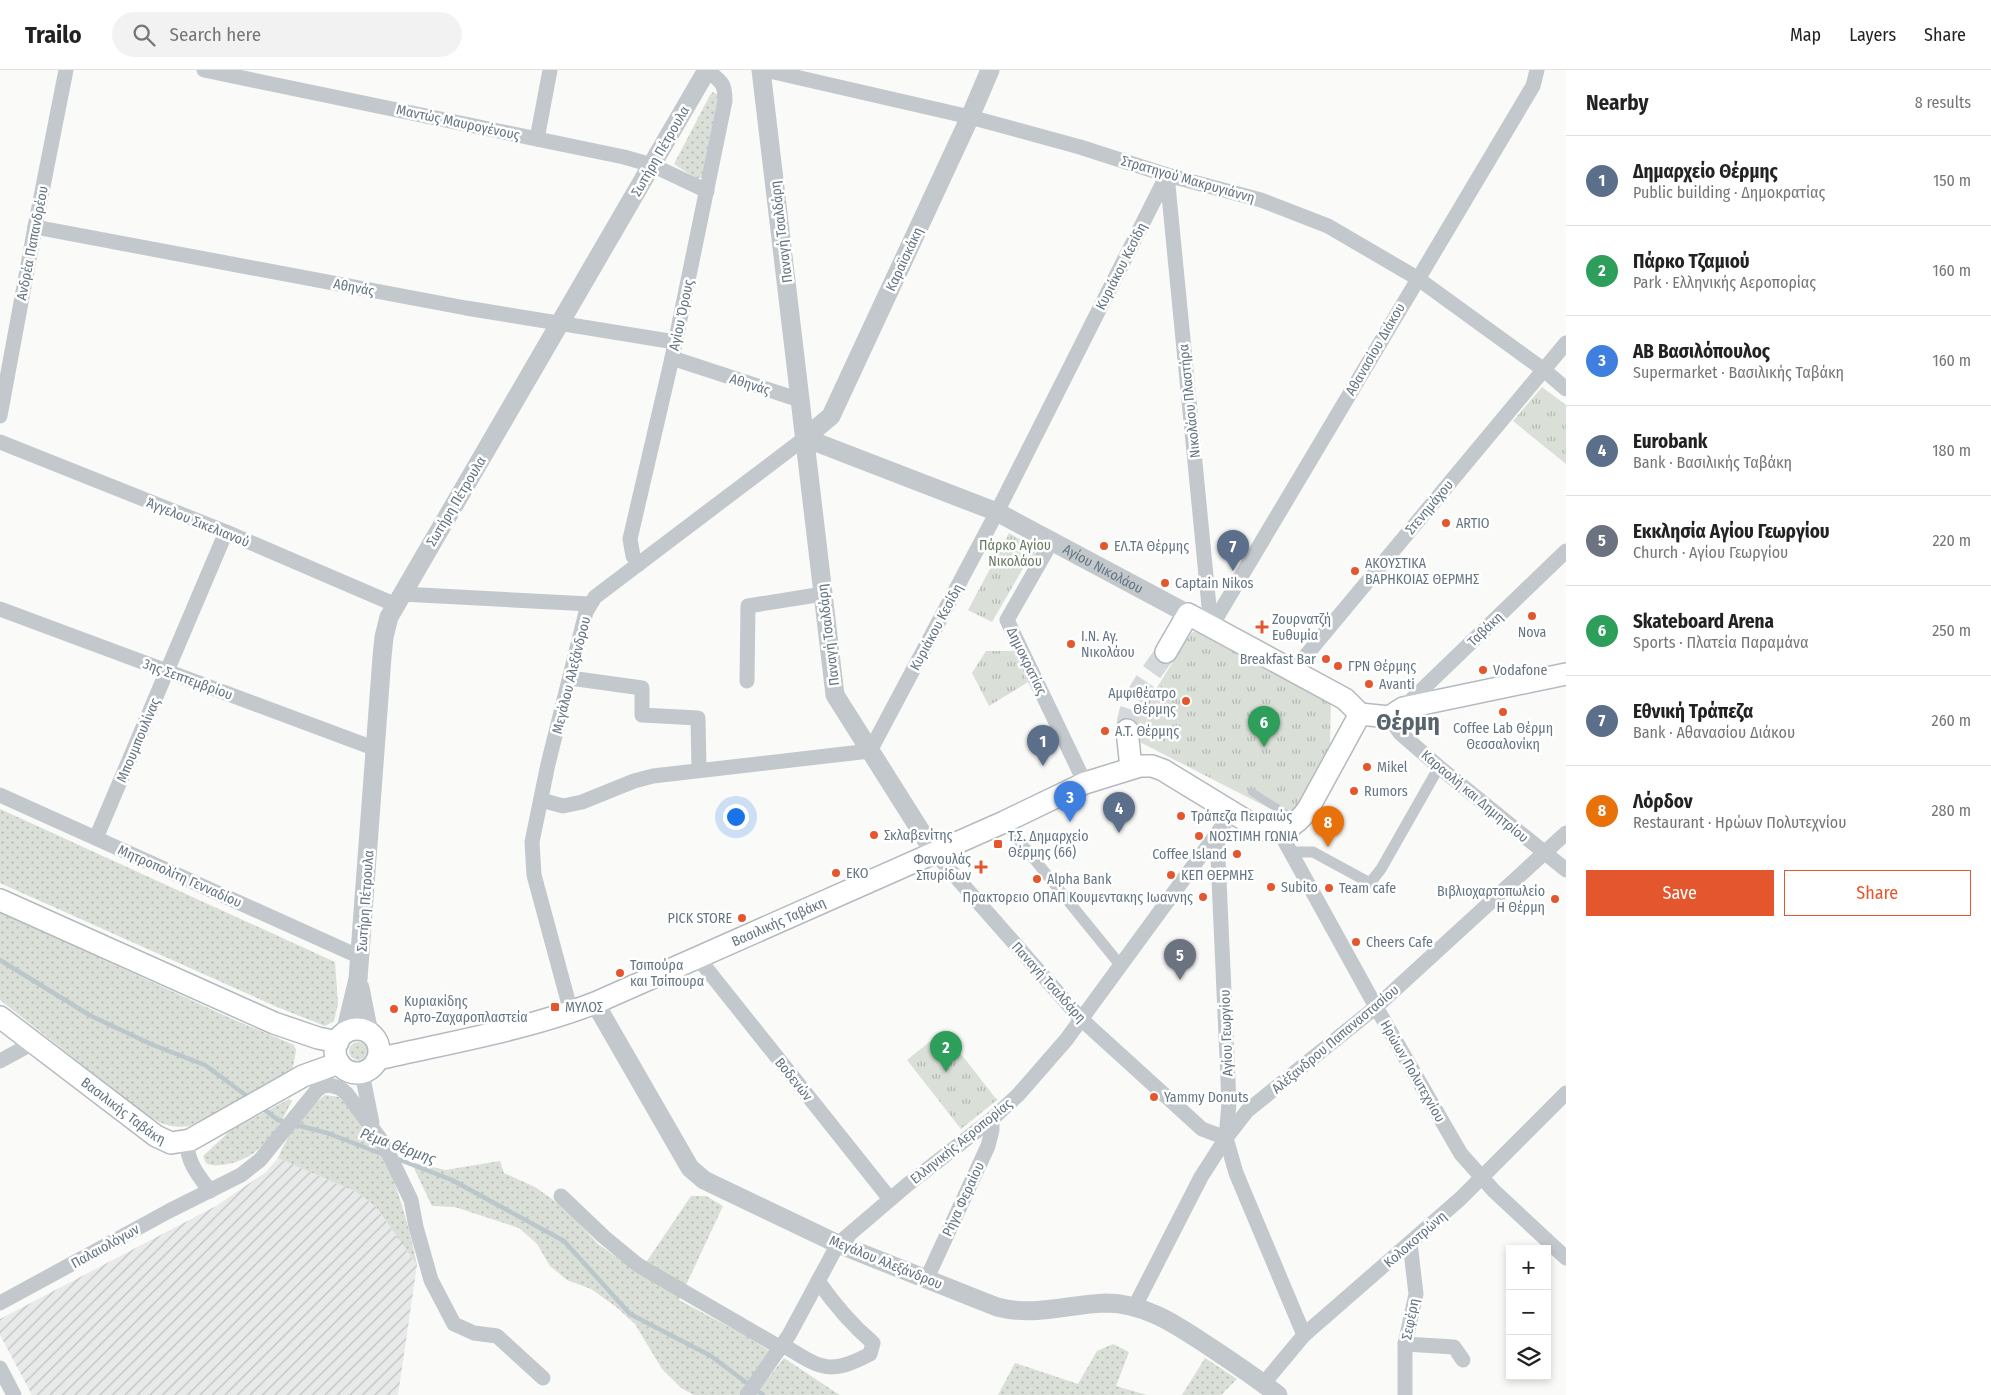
<!DOCTYPE html>
<meta charset="utf-8">
<style>
:root{--surface:#fff;--page:#f2f2f2;--text:#222;--muted:#767676;--line:#e0e0e0;--accent:#e4572e}
body{margin:0;font-family:"Fira Sans Condensed",sans-serif;background:var(--page);color:var(--text)}
.controls{position:absolute;right:15px;bottom:15px;display:grid;overflow:hidden;border-radius:0px;box-shadow:0 2px 8px #0003}
.controls button{width:45px;height:45px;display:grid;place-items:center;padding:0;border:0;border-bottom:1px solid var(--line);background:var(--surface);color:var(--text);font:25px sans-serif}
.you{position:absolute;left:735px;top:746px;width:18px;height:18px;margin:-12px;border:4px solid #fff;border-radius:50%;background:#1a73e8;box-shadow:0 0 0 8px #1a73e833}
.badge{display:grid;place-items:center;width:32px;height:32px;border-radius:50%;background:var(--accent);color:#fff;font-size:16px;font-weight:700}
.pin{position:absolute;translate:-50% -41px;filter:drop-shadow(0 1px 2px #0008)}
.pin::after{content:'';position:absolute;top:26px;width:18px;height:15px;background:inherit;clip-path:polygon(0 0,100% 0,50% 100%)}
.list{margin:0;padding:0;list-style:none}
h2{display:flex;justify-content:space-between;align-items:center;height:65px;margin:0;padding:0 20px;font-size:21px}
h2 small{font-size:16px;font-weight:400;color:var(--muted)}
.list li{display:grid;grid-template-columns:32px 1fr auto;gap:15px;align-items:center;box-sizing:border-box;height:90px;padding:0 20px;border-top:1px solid var(--line)}
.list b{display:block;font-size:19px;white-space:nowrap}
.list p{margin:0;font-size:16px;white-space:nowrap;color:var(--muted)}
.list em{font-size:16px;font-style:normal;color:var(--muted)}
.actions{display:flex;gap:10px;padding:15px 20px}
.actions a{flex:1;padding:11px 0;border:1px solid var(--accent);border-radius:0px;text-align:center;font-size:18px;color:var(--accent)}
.actions .main{background:var(--accent);color:#fff}
.icon{flex:none;width:28px;height:28px;fill:none;stroke:currentColor;stroke-width:2;stroke-linecap:round;stroke-linejoin:round}
.map{position:relative;flex:none;width:1566px;height:1325px;overflow:hidden}
header{display:flex;align-items:center;gap:30px;box-sizing:border-box;height:70px;padding:0 25px;background:var(--surface);border-bottom:1px solid var(--line)}
header strong{font-size:24px}
nav{display:flex;gap:28px;margin-inline-start:auto;font-size:18px}
.search{width:350px;height:45px;background:var(--page);display:flex;align-items:center;gap:12px;box-sizing:border-box;padding:0 18px;border-radius:28px;color:var(--muted);font-size:19px}
main{display:flex}
aside{flex:1;background:var(--surface)}
.map>svg:first-child{display:block}
</style>
<header>
<strong>Trailo</strong>
<div class="search"><svg class="icon" aria-label="search" viewBox="0 0 24 24"><circle cx="10" cy="10" r="6"/><path d="M15 15l6 6"/></svg>Search here</div>
<nav><a>Map</a><a>Layers</a><a>Share</a></nav>
</header>
<main>
<div class="map">
<svg width="1566" height="1325" viewBox="0 0 1566 1325">
<defs>
<pattern id="industrial-furrows" width="10" height="10" patternUnits="userSpaceOnUse" patternTransform="scale(1.25)"><rect width="10" height="10" fill="#e8e9e9"/><path d="M-1 1l2-2M0 10L10 0M9 11l2-2" fill="none" stroke="#c0c1c2"/></pattern>
<pattern id="grass-dots" width="8" height="8" patternUnits="userSpaceOnUse" patternTransform="scale(1.25)"><rect width="8" height="8" fill="#dadfd7"/><path d="M2 2h.1M6 6h.1" fill="none" stroke="#b4b9b4" stroke-width="1.8" stroke-linecap="round"/></pattern>
<pattern id="park-tufts" width="24" height="20" patternUnits="userSpaceOnUse" patternTransform="scale(1.25)"><rect width="24" height="20" fill="#dadfd7"/><path d="M3 7l-1-3M5 7V3M7 7l1-3M15 17l-1-3M17 17v-4M19 17l1-3" fill="none" stroke="#b4b9b4"/></pattern>
</defs>
<rect width="100%" height="100%" fill="#fafaf8"/>
<polygon fill="url(#industrial-furrows)" points="278,1088 356,1122 376,1137 417,1195 398,1325 32,1325 0,1265 0,1249 216,1136 266,1102"/>
<g fill="url(#grass-dots)">
<polygon points="713,22 718,25 720,30 703,107 697,109 674,94 710,25"/>
<polygon points="0,739 335,892 338,934 334,951 325,956 277,937 0,813"/>
<path d="M0 842 228 947 294 975 296 980 295 986 293 997 287 1005 266 1018 189 1056C167 1059 158 1052 140 1040L0 930Z"/>
<circle cx="358" cy="981" r="9"/>
<path d="M325 1025 339 1027C349 1038 360 1049 369 1062 393 1096 409 1155 417 1195L376 1137 356 1122 278 1088C288 1064 304 1042 325 1025Z"/>
<path d="M289 1029 292 1031C278 1059 262 1087 228 1094 220 1095 213 1097 206 1093L203 1086 230 1061Z"/>
<polygon points="500,1091 504,1103 535,1117 566,1139 598,1174 639,1203 691,1126 706,1126 723,1136 679,1230 748,1267 771,1282 739,1325 694,1325 681,1318 662,1299 635,1254 615,1236 591,1219 567,1210 550,1196 537,1174 519,1158 455,1137 432,1136 411,1092 445,1100"/>
<polygon points="1113,1274 1129,1282 1116,1316 1147,1325 998,1325 1015,1293 1078,1314 1097,1281"/>
<polygon points="784,1288 832,1320 840,1325 755,1325"/>
<polygon points="1205,1288 1237,1309 1221,1325 1182,1325"/>
</g>
<g fill="url(#park-tufts)">
<polygon points="1542,317 1566,335 1566,394 1513,351"/>
<polygon points="1009,463 1040,481 1035,491 1029,488 992,552 968,540"/>
<polygon points="1200,559 1331,632 1330,674 1299,734 1284,746 1132,668 1131,659 1191,563"/>
<polygon points="986,581 1013,581 1028,612 989,636 972,603"/>
<polygon points="943,961 997,1030 961,1059 907,990"/>
</g>
<g fill="none" stroke-linecap="round" stroke-linejoin="round">
<g stroke="#bbc7cb" stroke-width="4.5">
<polyline points="0,890 91,946 153,975 205,995 251,1029"/>
<polyline points="261,1037 278,1050 286,1052"/>
<polyline points="293,1054 327,1063 385,1085"/>
<polyline points="395,1088 452,1110 564,1171 630,1244 711,1286 763,1325"/>
</g>
<path stroke="#d5d9db" stroke-width="21" stroke-dasharray="21 11" stroke-linecap="butt" d="M1127 660C1126 632 1151 604 1166 582"/>
<defs>
<g id="secondary">
<polyline points="1166,582 1188,544 1345,629 1360,644"/>
<polyline points="1360,644 1389,647 1403,638 1566,604"/>
<polyline points="1127,660 1131,698"/>
<polyline points="0,830 274,953 318,968 338,972"/>
<path id="s2" d="M0 947 156 1066 171 1073 190 1070 303 1006 339 993"/>
<circle cx="357" cy="981" r="22"/>
<path id="s3" d="M378 989C451 972 525 960 595 933L1004 752 1085 713 1140 696H1152L1163 700 1258 758C1279 767 1296 756 1308 739L1360 644"/>
</g>
</defs>
<use href="#secondary" stroke="#b3babf" stroke-width="24"/>
<polyline stroke="#c3c8cc" stroke-width="8" points="1252,722 1297,751"/>
<g stroke="#c3c8cc" stroke-width="11">
<polyline points="1004,752 1121,896"/>
<polyline points="1290,782 1313,782 1370,813 1381,799 1439,697"/>
</g>
<g stroke="#c3c8cc" stroke-width="15">
<polyline points="204,0 624,87 652,95 707,121"/>
<polyline points="765,0 970,47 1080,77 1167,105 1261,130 1328,156 1417,208 1544,300 1566,319"/>
<polyline points="537,69 550,0"/>
<polyline points="1167,105 1211,557"/>
<polyline points="35,157 466,238 675,272"/>
<polyline points="672,288 800,330"/>
<polyline points="0,346 35,157 66,0"/>
<polyline points="0,372 226,462 396,535"/>
<polyline points="1052,471 1007,550 1085,713"/>
<path d="M639 494 633 486 630 469 672 288 725 31C725 12 721 12 707 0"/>
<polyline points="402,524 590,534"/>
<polyline points="0,539 376,679"/>
<polyline points="1211,557 1533,16 1537,0"/>
<polyline points="1293,601 1566,273"/>
<polyline points="570,608 642,618 642,645 698,648 699,700"/>
<polyline points="747,611 748,536 823,524"/>
<polyline points="1403,638 1566,481"/>
<polyline points="1389,647 1400,663 1439,697 1566,800"/>
<polyline points="0,725 360,887"/>
<polyline points="541,730 563,736 582,732 634,711 653,706 870,681 997,442 1167,105"/>
<polyline points="1279,761 1376,937 1461,1084 1494,1121 1566,1188"/>
<polyline points="1217,765 1229,1033 1226,1068 1236,1103 1304,1265"/>
<polyline points="96,768 226,462"/>
<polyline points="934,782 1081,949 1202,1059 1226,1068"/>
<polyline points="698,888 890,1129"/>
<polyline points="571,942 534,805 532,772 548,694 586,542 595,527 805,368"/>
<polyline points="0,991 33,973"/>
<polyline points="362,1003 372,1053"/>
<path d="M187 1072C187 1092 198 1105 210 1121"/>
<polyline points="561,1126 604,1167 638,1195 781,1278"/>
<polyline points="927,1208 988,1076 992,1060 992,1049"/>
<polyline points="0,1233 169,1141 241,1105 260,1090 317,1020 323,1016 329,1015 340,1018 347,1024 384,1074 411,1130 416,1157 431,1210 454,1254 474,1263 497,1266 543,1308"/>
<polyline points="1135,1236 1201,1107 1226,1068 1247,1041 1376,937 1566,763"/>
<polyline points="1405,1274 1454,1277 1463,1290"/>
<path d="M783 1275C820 1298 829 1306 870 1284L873 1273C852 1255 834 1234 818 1211"/>
<polyline points="0,1298 14,1325"/>
<polyline points="1264,1313 1304,1265 1460,1129 1566,1023"/>
<polyline points="747,1325 789,1265 838,1174 907,1115 992,1049 1018,1025 1066,970 1232,743"/>
<polyline points="1405,1325 1405,1274 1416,1224 1410,1173"/>
</g>
<g stroke="#c3c8cc" stroke-width="19">
<polyline points="761,0 835,625 934,782"/>
<path id="s1" d="M990 0 970 47 831 346 805 368 997 442 1188 544"/>
<polyline points="360,918 369,963"/>
<path d="M595 933 690 1098 704 1110 838 1174 997 1237C1035 1247 1069 1234 1106 1233 1148 1233 1182 1259 1216 1281 1237 1295 1258 1309 1278 1325"/>
<polyline points="345,963 358,909 382,587 384,567 389,547 707,0"/>
</g>
<use href="#secondary" stroke="#fff" stroke-width="21"/>
</g>
<g fill="#e4572e" stroke="#fff" stroke-width="2">
<circle cx="1446" cy="453" r="5"/>
<circle cx="1104" cy="476" r="5"/>
<circle cx="1355" cy="501" r="5"/>
<circle cx="1165" cy="513" r="5"/>
<circle cx="1532" cy="546" r="5"/>
<path d="M1259.5 549.5h5v5h5v5h-5v5h-5v-5h-5v-5h5z"/>
<circle cx="1071" cy="574" r="5"/>
<circle cx="1326" cy="589" r="5"/>
<circle cx="1338" cy="596" r="5"/>
<circle cx="1483" cy="600" r="5"/>
<circle cx="1369" cy="614" r="5"/>
<circle cx="1186" cy="631" r="5"/>
<circle cx="1503" cy="642" r="5"/>
<circle cx="1105" cy="661" r="5"/>
<circle cx="1367" cy="697" r="5"/>
<circle cx="1354" cy="721" r="5"/>
<circle cx="1181" cy="746" r="5"/>
<circle cx="874" cy="765" r="5"/>
<circle cx="1199" cy="766" r="5"/>
<rect x="993" y="769" width="10" height="10" rx="2.5"/>
<circle cx="1237" cy="784" r="5"/>
<path d="M978.5 789.5h5v5h5v5h-5v5h-5v-5h-5v-5h5z"/>
<circle cx="836" cy="803" r="5"/>
<circle cx="1171" cy="805" r="5"/>
<circle cx="1037" cy="809" r="5"/>
<circle cx="1271" cy="817" r="5"/>
<circle cx="1329" cy="818" r="5"/>
<circle cx="1203" cy="827" r="5"/>
<circle cx="1555" cy="829" r="5"/>
<circle cx="742" cy="848" r="5"/>
<circle cx="1356" cy="872" r="5"/>
<circle cx="620" cy="903" r="5"/>
<rect x="550" y="932" width="10" height="10" rx="2.5"/>
<circle cx="394" cy="939" r="5"/>
<circle cx="1154" cy="1027" r="5"/>
</g>
<g text-anchor="middle" stroke-width="5" stroke-linejoin="round" paint-order="stroke">
<g font-size="14" fill="#657683" stroke="#fff">
<text transform="translate(458 52) rotate(12)" y="5">Μαντώς Μαυρογένους</text>
<text transform="translate(660 81) rotate(-60)" y="5">Σωτήρη Πέτρουλα</text>
<text transform="translate(1188 109) rotate(16)" y="5">Στρατηγού Μακρυγιάννη</text>
<text transform="translate(781 162) rotate(-97)" y="5">Παναγή Τσαλδάρη</text>
<text transform="translate(32 173) rotate(-79)" y="5">Ανδρέα Παπανδρέου</text>
<text transform="translate(904 189) rotate(-65)" y="5">Καραϊσκάκη</text>
<text transform="translate(1121 196) rotate(-63)" y="5">Κυριάκου Κεσίδη</text>
<text transform="translate(354 217) rotate(11)" y="5">Αθηνάς</text>
<text transform="translate(681 245) rotate(-78)" y="5">Αγίου Όρους</text>
<text transform="translate(1375 279) rotate(-60)" y="5">Αθανασίου Διάκου</text>
<text transform="translate(750 314) rotate(18)" y="5">Αθηνάς</text>
<text transform="translate(1189 331) rotate(-96)" y="5">Νικολάου Πλαστήρα</text>
<text transform="translate(456 431) rotate(-59)" y="5">Σωτήρη Πέτρουλα</text>
<text transform="translate(1429 437) rotate(-50)" y="5">Στενημάχου</text>
<text transform="translate(198 452) rotate(22)" y="5">Άγγελου Σικελιανού</text>
<text dy="5" stroke="none"><textPath href="#s1" startOffset="741">Αγίου Νικολάου</textPath></text>
<text transform="translate(936 557) rotate(-62)" y="5">Κυριάκου Κεσίδη</text>
<text transform="translate(1485 559) rotate(-44)" y="5">Ταβάκη</text>
<text transform="translate(828 565) rotate(-97)" y="5">Παναγή Τσαλδάρη</text>
<text transform="translate(1027 591) rotate(64)" y="5">Δημοκρατίας</text>
<text transform="translate(571 605) rotate(-76)" y="5">Μεγάλου Αλεξάνδρου</text>
<text transform="translate(188 609) rotate(20)" y="5">3ης Σεπτεμβρίου</text>
<text transform="translate(138 670) rotate(-67)" y="5">Μπουμπουλίνας</text>
<text transform="translate(1475 726) rotate(40)" y="5">Καραολή και Δημητρίου</text>
<text transform="translate(180 806) rotate(24)" y="5">Μητροπολίτη Γενναδίου</text>
<text transform="translate(365 831) rotate(-86)" y="5">Σωτήρη Πέτρουλα</text>
<text dy="5" stroke="none"><textPath href="#s3" startOffset="425">Βασιλικής Ταβάκη</textPath></text>
<text transform="translate(1049 912) rotate(48)" y="5">Παναγή Τσαλδάρη</text>
<text transform="translate(1226 963) rotate(-92)" y="5">Αγίου Γεωργίου</text>
<text transform="translate(1335 969) rotate(-40)" y="5">Αλέξανδρου Παπαναστασίου</text>
<text transform="translate(1413 1001) rotate(60)" y="5">Ηρώων Πολυτεχνίου</text>
<text transform="translate(794 1009) rotate(51)" y="5">Βοδενών</text>
<text dy="5" stroke="none"><textPath href="#s2" startOffset="155">Βασιλικής Ταβάκη</textPath></text>
<text transform="translate(961 1071) rotate(-39)" y="5">Ελληνικής Αεροπορίας</text>
<text transform="translate(963 1129) rotate(-65)" y="5">Ρήγα Φεραίου</text>
<text transform="translate(1415 1169) rotate(-41)" y="5">Κολοκοτρώνη</text>
<text transform="translate(105 1176) rotate(-29)" y="5">Παλαιολόγων</text>
<text transform="translate(886 1192) rotate(22)" y="5">Μεγάλου Αλεξάνδρου</text>
<text transform="translate(1410 1249) rotate(-79)" y="5">Σεφέρη</text>
</g>
<g font-size="14" fill="#657683" stroke="#fff" text-anchor="start">
<text x="1456" y="458">ARTIO</text>
<text x="1114" y="481">ΕΛ.ΤΑ Θέρμης</text>
<text x="1365" y="498">ΑΚΟΥΣΤΙΚΑ<tspan x="1365" dy="16">ΒΑΡΗΚΟΙΑΣ ΘΕΡΜΗΣ</tspan></text>
<text x="1175" y="518">Captain Nikos</text>
<text x="1272" y="554">Ζουρνατζή<tspan x="1272" dy="16">Ευθυμία</tspan></text>
<text x="1532" y="567" text-anchor="middle">Nova</text>
<text x="1081" y="571">Ι.Ν. Αγ.<tspan x="1081" dy="16">Νικολάου</tspan></text>
<text x="1316" y="594" text-anchor="end">Breakfast Bar</text>
<text x="1348" y="601">ΓΡΝ Θέρμης</text>
<text x="1493" y="605">Vodafone</text>
<text x="1379" y="619">Avanti</text>
<text x="1176" y="628" text-anchor="end">Αμφιθέατρο<tspan x="1176" dy="16">Θέρμης</tspan></text>
<text x="1503" y="663" text-anchor="middle">Coffee Lab Θέρμη<tspan x="1503" dy="16">Θεσσαλονίκη</tspan></text>
<text x="1115" y="666">Α.Τ. Θέρμης</text>
<text x="1377" y="702">Mikel</text>
<text x="1364" y="726">Rumors</text>
<text x="1191" y="751">Τράπεζα Πειραιώς</text>
<text x="884" y="770">Σκλαβενίτης</text>
<text x="1008" y="771">Τ.Σ. Δημαρχείο<tspan x="1008" dy="16">Θέρμης (66)</tspan></text>
<text x="1209" y="771">ΝΟΣΤΙΜΗ ΓΩΝΙΑ</text>
<text x="1227" y="789" text-anchor="end">Coffee Island</text>
<text x="971" y="794" text-anchor="end">Φανουλάς<tspan x="971" dy="16">Σπυρίδων</tspan></text>
<text x="846" y="808">EKO</text>
<text x="1181" y="810">ΚΕΠ ΘΕΡΜΗΣ</text>
<text x="1047" y="814">Alpha Bank</text>
<text x="1281" y="822">Subito</text>
<text x="1339" y="823">Team cafe</text>
<text x="1545" y="826" text-anchor="end">Βιβλιοχαρτοπωλείο<tspan x="1545" dy="16">Η Θέρμη</tspan></text>
<text x="1193" y="832" text-anchor="end">Πρακτορειο ΟΠΑΠ Κουμεντακης Ιωαννης</text>
<text x="732" y="853" text-anchor="end">PICK STORE</text>
<text x="1366" y="877">Cheers Cafe</text>
<text x="630" y="900">Τσιπούρα<tspan x="630" dy="16">και Τσίπουρα</tspan></text>
<text x="404" y="936">Κυριακίδης<tspan x="404" dy="16">Αρτο-Ζαχαροπλαστεία</tspan></text>
<text x="565" y="942">ΜΥΛΟΣ</text>
<text x="1164" y="1032">Yammy Donuts</text>
</g>
<g font-size="14" fill="#687a64" stroke="#fff">
<text x="1015" y="480">Πάρκο Αγίου<tspan x="1015" dy="16">Νικολάου</tspan></text>
</g>
<g font-size="15" font-style="italic" fill="#60757c" stroke="#fff">
<text transform="translate(398 1076) rotate(20)" y="5">Ρέμα Θέρμης</text>
</g>
<g font-size="24" font-weight="bold" fill="#57646e" stroke="#fff">
<text x="1408" y="660">Θέρμη</text>
</g>
</g>
</svg>
<div class="controls">
<button>+</button>
<button>−</button>
<button><svg class="icon" aria-label="layers" viewBox="0 0 24 24"><path d="M12 4l9 5-9 5-9-5zM3 14l9 5 9-5"/></svg></button>
</div>
<div class="you"></div>
<div class="pin badge" style="left:1043px;top:696px;background:#5c6f8a">1</div>
<div class="pin badge" style="left:946px;top:1002px;background:#2e9e5b">2</div>
<div class="pin badge" style="left:1070px;top:752px;background:#3f7fe0">3</div>
<div class="pin badge" style="left:1119px;top:763px;background:#5c6f8a">4</div>
<div class="pin badge" style="left:1180px;top:910px;background:#6b7280">5</div>
<div class="pin badge" style="left:1264px;top:677px;background:#2e9e5b">6</div>
<div class="pin badge" style="left:1233px;top:501px;background:#5c6f8a">7</div>
<div class="pin badge" style="left:1328px;top:777px;background:#e8710a">8</div>
</div>
<aside>
<h2>Nearby<small>8 results</small></h2>
<ul class="list">
<li><span class="badge" style="background:#5c6f8a">1</span><div><b>Δημαρχείο Θέρμης</b><p>Public building · Δημοκρατίας</p></div><em>150 m</em></li>
<li><span class="badge" style="background:#2e9e5b">2</span><div><b>Πάρκο Τζαμιού</b><p>Park · Ελληνικής Αεροπορίας</p></div><em>160 m</em></li>
<li><span class="badge" style="background:#3f7fe0">3</span><div><b>ΑΒ Βασιλόπουλος</b><p>Supermarket · Βασιλικής Ταβάκη</p></div><em>160 m</em></li>
<li><span class="badge" style="background:#5c6f8a">4</span><div><b>Eurobank</b><p>Bank · Βασιλικής Ταβάκη</p></div><em>180 m</em></li>
<li><span class="badge" style="background:#6b7280">5</span><div><b>Εκκλησία Αγίου Γεωργίου</b><p>Church · Αγίου Γεωργίου</p></div><em>220 m</em></li>
<li><span class="badge" style="background:#2e9e5b">6</span><div><b>Skateboard Arena</b><p>Sports · Πλατεία Παραμάνα</p></div><em>250 m</em></li>
<li><span class="badge" style="background:#5c6f8a">7</span><div><b>Εθνική Τράπεζα</b><p>Bank · Αθανασίου Διάκου</p></div><em>260 m</em></li>
<li><span class="badge" style="background:#e8710a">8</span><div><b>Λόρδον</b><p>Restaurant · Ηρώων Πολυτεχνίου</p></div><em>280 m</em></li>
</ul>
<div class="actions"><a class="main">Save</a><a>Share</a></div>
</aside>
</main>
